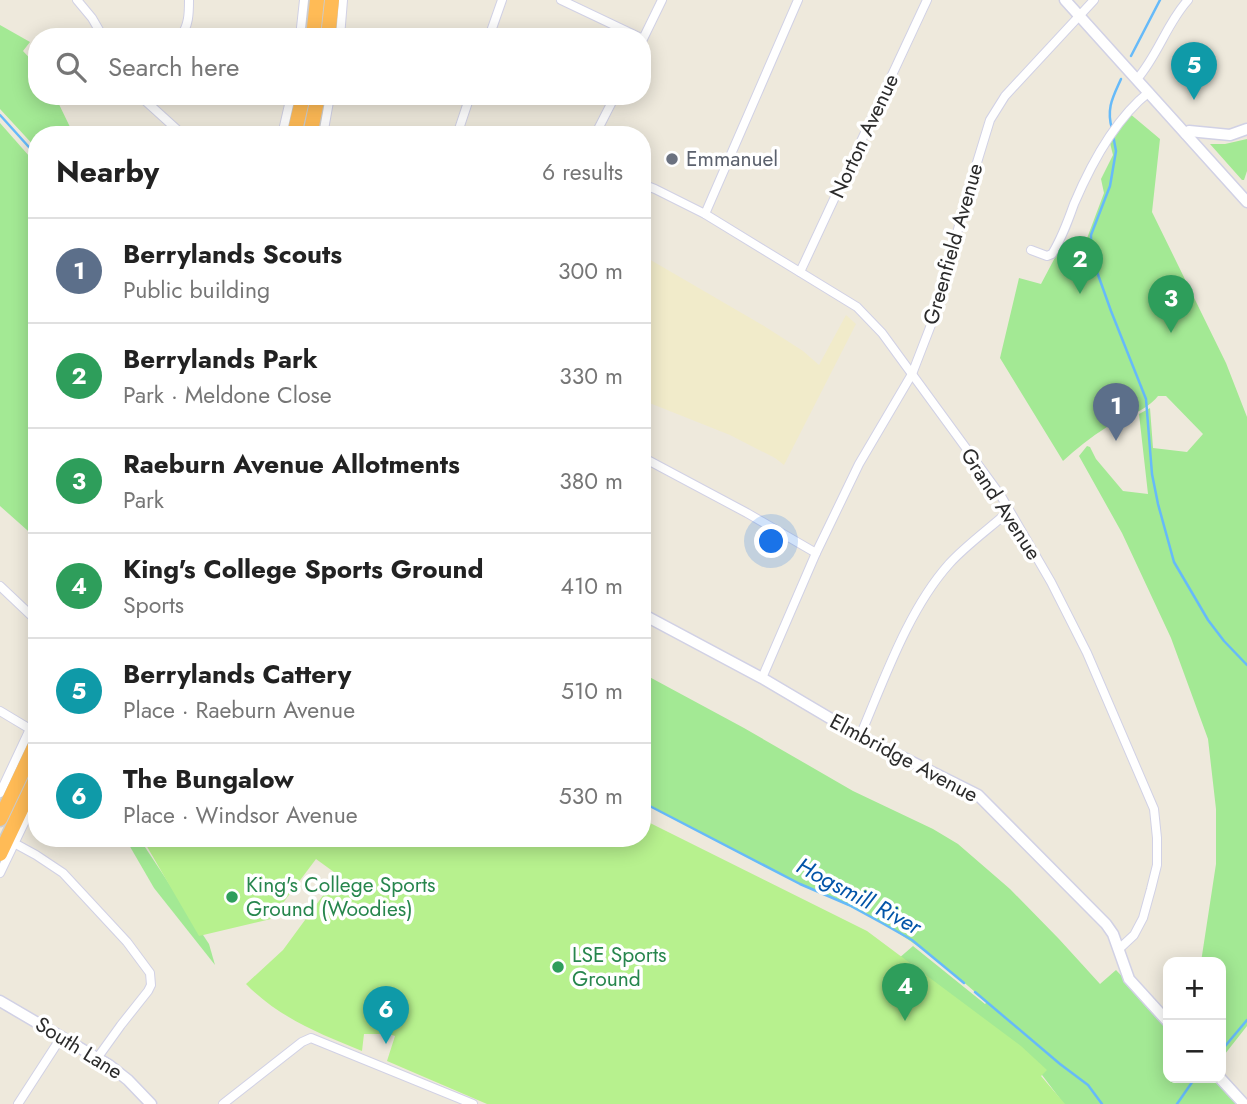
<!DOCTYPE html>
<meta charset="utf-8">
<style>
:root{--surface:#fff;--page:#f6f6f6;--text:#222;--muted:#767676;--line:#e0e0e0;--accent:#383cff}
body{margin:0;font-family:Jost,sans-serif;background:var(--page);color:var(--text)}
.controls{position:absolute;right:21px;bottom:21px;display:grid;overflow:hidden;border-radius:14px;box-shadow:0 4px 18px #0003}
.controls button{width:63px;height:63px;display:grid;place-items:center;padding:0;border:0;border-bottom:2px solid var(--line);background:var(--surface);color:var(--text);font:35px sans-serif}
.you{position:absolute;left:772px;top:542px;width:24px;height:24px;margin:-18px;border:5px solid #fff;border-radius:50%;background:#1a73e8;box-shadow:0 0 0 10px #1a73e833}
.badge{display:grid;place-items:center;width:46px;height:46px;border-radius:50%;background:var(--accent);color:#fff;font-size:23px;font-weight:700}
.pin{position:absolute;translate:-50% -58px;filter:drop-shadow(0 2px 4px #0008)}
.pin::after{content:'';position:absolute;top:37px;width:24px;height:21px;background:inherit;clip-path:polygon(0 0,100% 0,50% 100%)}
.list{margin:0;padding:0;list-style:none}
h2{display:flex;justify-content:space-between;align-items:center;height:91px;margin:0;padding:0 28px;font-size:30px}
h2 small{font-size:23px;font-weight:400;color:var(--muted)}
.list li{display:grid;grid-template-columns:46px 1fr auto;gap:21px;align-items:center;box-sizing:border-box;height:105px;padding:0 28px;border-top:2px solid var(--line)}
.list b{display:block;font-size:26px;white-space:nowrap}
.list p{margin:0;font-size:23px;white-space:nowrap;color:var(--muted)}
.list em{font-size:23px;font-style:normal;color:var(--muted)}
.icon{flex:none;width:38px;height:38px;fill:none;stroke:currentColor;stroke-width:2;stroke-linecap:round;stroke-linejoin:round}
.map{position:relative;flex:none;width:1247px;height:1104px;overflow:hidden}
.search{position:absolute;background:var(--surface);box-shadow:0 4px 18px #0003;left:28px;top:28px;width:623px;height:77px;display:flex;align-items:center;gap:18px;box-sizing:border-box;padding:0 24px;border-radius:28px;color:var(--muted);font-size:26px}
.panel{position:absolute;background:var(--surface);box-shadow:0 4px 18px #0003;left:28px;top:126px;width:623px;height:721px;border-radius:28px}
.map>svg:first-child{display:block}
</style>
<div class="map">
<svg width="1247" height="1104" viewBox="0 0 1247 1104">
<rect width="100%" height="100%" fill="#eee9dc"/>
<polygon fill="#f1ebca" points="642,255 764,326 803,351 819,365 846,315 856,324 784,465 775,458 730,435 642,400"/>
<g fill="#a3e994">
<polygon points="0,25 30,42 23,51 37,66 37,96 55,96 70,127 77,135 37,135 37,149 0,109"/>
<path d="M1129 113 1160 139 1152 212 1226 363 1247 417V1026L1221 1059V962H1201L1216 864V809L1208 739 1171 638 1122 533 1079 456 1087 446 1090 447 1096 459 1123 491 1148 494 1139 414 1150 408 1153 448 1187 452 1203 434 1166 396H1158C1145 412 1124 417 1107 427 1091 437 1076 449 1063 461L1000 358 1019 278 1041 284 1059 250 1067 252 1075 242 1086 241 1104 193 1101 179 1113 155 1109 139Z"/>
<polygon points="0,123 37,165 36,538 0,506"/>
<polygon points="1247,139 1247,171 1244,180 1242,180 1210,144 1225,144"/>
<path d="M642 673 744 728 853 791 933 829 958 844 1010 889 1059 939 1100 984 1116 970 1168 1025V1078H1213L1237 1104H1064L1039 1071 898 959 913 946 985 1004 987 1002C953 973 919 944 880 922 854 907 826 896 798 883 745 857 694 829 642 801Z"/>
<polygon points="125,838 139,838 209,944 215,965 154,888"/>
</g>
<path fill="#b7f18e" d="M642 819 867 931 1021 1046 1047 1070 1041 1076 1065 1104H487L387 1061 395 1036 389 1034H364L362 1051C320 1034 278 1017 246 984L283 950 338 875 316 859 271 919 199 936 142 838H642Z"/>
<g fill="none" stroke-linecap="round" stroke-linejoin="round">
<g stroke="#66baf9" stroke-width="2.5">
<polyline points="1131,56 1160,0"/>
<polyline points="0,115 37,156"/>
<path d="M1112 129C1106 108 1113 97 1121 79"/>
<polyline points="1113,135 1116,151 1110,186 1091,235 1091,255 1111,311 1146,399 1152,474 1158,504 1174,562 1208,620 1224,641 1247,665"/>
<polyline points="642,802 800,884 849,905 882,923 912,940 964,983"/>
<polyline points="975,992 1060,1064 1088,1085 1102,1104"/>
<polyline points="1221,1051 1247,1020"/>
<polyline points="1177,1104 1195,1078"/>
</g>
<defs>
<g id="street">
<polyline points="77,0 92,18 103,37"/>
<polyline points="561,0 639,37"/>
<path d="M180 37C189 26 189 13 189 0"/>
<polyline points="300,37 304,0"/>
<polyline points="340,37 343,0"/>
<polyline points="489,37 502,0"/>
<polyline points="642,41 662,0"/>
<path d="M1137 79C1158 55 1167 23 1188 0"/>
<polyline points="140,96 183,135"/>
<polyline points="282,135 291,96"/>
<polyline points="323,135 330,96"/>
<polyline points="457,135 470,96"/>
<polyline points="595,135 615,96"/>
<polyline points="642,184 655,189 705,214 857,307 882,333 1001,496 1051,582 1087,653 1154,809 1157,838 1157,865 1151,889 1143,918 1134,935 1119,949"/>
<polyline points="705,214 798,0"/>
<path d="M1031 250 1047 256 1052 254C1062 238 1068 221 1074 204 1091 164 1115 119 1149 92"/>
<polyline points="800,272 927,0"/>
<polyline points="642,457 747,513 816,553"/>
<polyline points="0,586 37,621"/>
<polyline points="762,678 816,553 859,464 912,374 941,299 964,205 990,120 1005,96 1094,0"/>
<polyline points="0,711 30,729"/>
<path d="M860 736C884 680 908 610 949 564 965 546 990 528 1009 511"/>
<polyline points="0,793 37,714"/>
<polyline points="14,843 36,855 63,873 127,942 150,973 151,985 148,991 121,1025 98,1057"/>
<polyline points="0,873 37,796"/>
<polyline points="18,1104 62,1036"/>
<polyline points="223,1104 302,1042 311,1038 473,1104"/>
</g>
<g id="secondary">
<polyline points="1065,0 1247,202"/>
<polyline points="1186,134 1189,131 1230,135 1247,129"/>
<polyline points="642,614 762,678 860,736 978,795 1106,924 1113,934 1129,979 1168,1022"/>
<polyline points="0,1001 109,1065 128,1080 151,1104"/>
<polyline points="1220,1078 1244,1104"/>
</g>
<g id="highway">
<polyline points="313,37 317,0"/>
<polyline points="328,37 332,0"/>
<polyline points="294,135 303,96"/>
<polyline points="310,135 318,96"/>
<polyline points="0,819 37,741"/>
<polyline points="0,854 37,776"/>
</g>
</defs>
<use href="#street" stroke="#d1d1e5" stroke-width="10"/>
<use href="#secondary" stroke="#d1d1e5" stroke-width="13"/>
<use href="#highway" stroke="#ccc" stroke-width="17"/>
<use href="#street" stroke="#fff" stroke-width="8"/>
<use href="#secondary" stroke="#fff" stroke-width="10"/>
<use href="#highway" stroke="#ffbb56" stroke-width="14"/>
</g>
<circle fill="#6b7280" stroke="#fff" stroke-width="2.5" cx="672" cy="159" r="7"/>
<g fill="#2e9e5b" stroke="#fff" stroke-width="2.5">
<circle cx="232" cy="897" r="7"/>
<circle cx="558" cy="967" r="7"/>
</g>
<g text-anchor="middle" stroke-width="7" stroke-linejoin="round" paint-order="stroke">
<g font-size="21" fill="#2b2b2b" stroke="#fff">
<text transform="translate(864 136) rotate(-65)" y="7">Norton Avenue</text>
<text transform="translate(953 244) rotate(-74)" y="7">Greenfield Avenue</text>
<text transform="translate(1001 504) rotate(57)" y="7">Grand Avenue</text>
<text transform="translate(904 758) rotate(28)" y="7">Elmbridge Avenue</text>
<text transform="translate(79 1048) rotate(32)" y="7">South Lane</text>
</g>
<g font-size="21" fill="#5b616d" stroke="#fff" text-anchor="start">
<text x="686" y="166">Emmanuel</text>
</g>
<g font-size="21" fill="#27864d" stroke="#fff" text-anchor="start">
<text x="246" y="892">King's College Sports<tspan x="246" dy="24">Ground (Woodies)</tspan></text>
<text x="572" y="962">LSE Sports<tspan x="572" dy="24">Ground</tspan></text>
</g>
<g font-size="23" font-style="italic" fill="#0254a8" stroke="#fff">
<text transform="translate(859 896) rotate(28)" y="8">Hogsmill River</text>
</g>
</g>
</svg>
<div class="controls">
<button>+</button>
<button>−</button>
</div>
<div class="you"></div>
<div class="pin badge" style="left:1116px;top:441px;background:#5c6f8a">1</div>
<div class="pin badge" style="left:1080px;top:294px;background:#2e9e5b">2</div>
<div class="pin badge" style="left:1171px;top:333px;background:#2e9e5b">3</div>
<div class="pin badge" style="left:905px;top:1021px;background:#2e9e5b">4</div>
<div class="pin badge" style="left:1194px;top:100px;background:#0f9aa8">5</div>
<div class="pin badge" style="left:386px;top:1044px;background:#0f9aa8">6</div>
<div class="search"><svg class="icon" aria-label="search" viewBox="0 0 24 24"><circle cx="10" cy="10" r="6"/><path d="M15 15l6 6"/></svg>Search here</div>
<section class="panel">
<h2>Nearby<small>6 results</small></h2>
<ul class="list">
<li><span class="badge" style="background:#5c6f8a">1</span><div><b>Berrylands Scouts</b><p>Public building</p></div><em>300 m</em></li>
<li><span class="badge" style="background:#2e9e5b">2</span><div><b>Berrylands Park</b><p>Park · Meldone Close</p></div><em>330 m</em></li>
<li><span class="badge" style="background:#2e9e5b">3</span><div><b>Raeburn Avenue Allotments</b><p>Park</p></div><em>380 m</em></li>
<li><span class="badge" style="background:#2e9e5b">4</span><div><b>King's College Sports Ground</b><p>Sports</p></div><em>410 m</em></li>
<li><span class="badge" style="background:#0f9aa8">5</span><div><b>Berrylands Cattery</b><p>Place · Raeburn Avenue</p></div><em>510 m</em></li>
<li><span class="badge" style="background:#0f9aa8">6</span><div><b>The Bungalow</b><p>Place · Windsor Avenue</p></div><em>530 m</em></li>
</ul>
</section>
</div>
